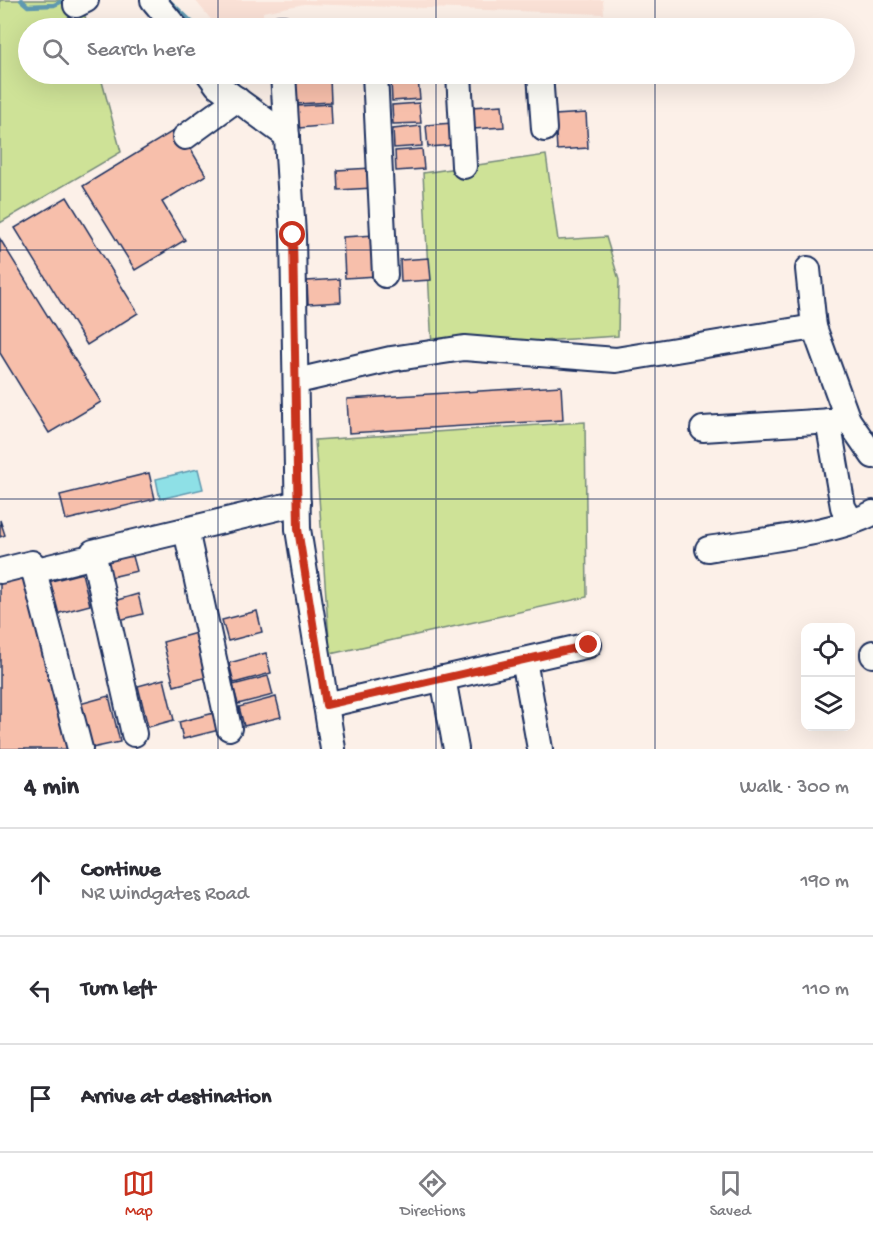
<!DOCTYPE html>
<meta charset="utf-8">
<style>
:root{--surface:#fff;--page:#f2f2f3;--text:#2b2b33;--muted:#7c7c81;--line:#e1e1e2;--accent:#c8321e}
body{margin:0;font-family:"Gochi Hand",sans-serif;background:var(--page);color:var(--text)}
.controls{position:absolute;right:18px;bottom:18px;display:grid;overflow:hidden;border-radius:12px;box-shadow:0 6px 24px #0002}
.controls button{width:54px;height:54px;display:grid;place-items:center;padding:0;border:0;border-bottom:2px solid var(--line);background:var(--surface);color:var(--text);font:30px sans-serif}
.stop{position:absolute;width:18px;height:18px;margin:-14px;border:4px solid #c8321e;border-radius:50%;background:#fff}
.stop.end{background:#c8321e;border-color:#fff;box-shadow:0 2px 6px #0008}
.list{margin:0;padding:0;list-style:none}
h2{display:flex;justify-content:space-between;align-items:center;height:78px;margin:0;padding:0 24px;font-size:26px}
h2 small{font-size:20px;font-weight:400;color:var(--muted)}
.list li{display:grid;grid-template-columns:39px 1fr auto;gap:18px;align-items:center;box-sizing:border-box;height:108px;padding:0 24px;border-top:2px solid var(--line)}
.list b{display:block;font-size:22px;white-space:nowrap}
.list p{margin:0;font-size:20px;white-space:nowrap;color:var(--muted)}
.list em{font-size:20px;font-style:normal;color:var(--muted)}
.icon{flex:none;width:33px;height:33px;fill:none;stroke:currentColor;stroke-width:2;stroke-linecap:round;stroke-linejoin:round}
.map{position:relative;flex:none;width:873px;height:749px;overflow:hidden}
.search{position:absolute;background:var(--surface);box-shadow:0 6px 24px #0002;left:18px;right:18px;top:18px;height:66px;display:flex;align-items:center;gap:15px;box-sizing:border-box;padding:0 21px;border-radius:33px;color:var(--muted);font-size:22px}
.sheet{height:402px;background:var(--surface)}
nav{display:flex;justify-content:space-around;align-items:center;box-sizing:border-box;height:84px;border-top:2px solid var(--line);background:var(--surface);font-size:16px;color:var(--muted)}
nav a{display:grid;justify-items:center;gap:3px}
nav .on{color:var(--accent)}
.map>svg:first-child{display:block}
</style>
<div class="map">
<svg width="873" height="749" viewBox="0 0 873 749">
<rect width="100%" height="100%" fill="#fcf0e8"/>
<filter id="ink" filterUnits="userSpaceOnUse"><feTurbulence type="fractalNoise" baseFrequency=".0167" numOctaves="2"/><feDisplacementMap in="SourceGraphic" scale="12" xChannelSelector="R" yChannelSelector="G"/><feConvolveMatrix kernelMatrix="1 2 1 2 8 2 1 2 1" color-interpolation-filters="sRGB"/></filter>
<g filter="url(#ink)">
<polygon fill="#fae1d6" points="195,0 603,0 604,14 304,4 263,12 264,28 218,28"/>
<g fill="#cee297" stroke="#74887a" stroke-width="1.5">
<polygon points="0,0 81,0 88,28 28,28 28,74 100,74 121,152 0,223"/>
<polygon points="546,155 558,240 606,237 619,280 618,336 432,348 423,173"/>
<polygon points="585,422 587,597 330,654 315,440"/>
</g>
<polygon fill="#8ee0e6" stroke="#6099b0" stroke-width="1.5" points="198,469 203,489 160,499 156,479"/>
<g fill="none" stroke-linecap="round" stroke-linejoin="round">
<g stroke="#6099b0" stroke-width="4.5">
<polyline points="21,0 28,6 54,5 65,0"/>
<polyline points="168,0 198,28"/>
<polyline points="232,74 238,88"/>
</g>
</g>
<g fill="#f7bfab" stroke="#1b2f5e" stroke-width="1.5">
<polygon points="295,74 329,74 329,77 295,80"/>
<polygon points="330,79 331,102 297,104 295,82"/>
<polygon points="418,79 420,99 392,101 391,81"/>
<polygon points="419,103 421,123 393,124 392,105"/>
<polygon points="331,104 332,125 299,128 297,106"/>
<polygon points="502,105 504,127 473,129 471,107"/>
<polygon points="586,113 588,148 557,150 555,115"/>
<polygon points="453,123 455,145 428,147 426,125"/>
<polygon points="421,126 422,146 394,148 393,129"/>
<polygon points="178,128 206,175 162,202 185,240 135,270 83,186"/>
<polygon points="422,149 424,169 396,171 395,151"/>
<polygon points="372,168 373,188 338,190 337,170"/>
<polygon points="67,197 138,313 87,345 15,228"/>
<polygon points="375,235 377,276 345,278 343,237"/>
<polygon points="0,239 101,402 49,433 0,353"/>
<polygon points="429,258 431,280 401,282 400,260"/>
<polygon points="340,279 341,302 308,304 307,281"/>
<polygon points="561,386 563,420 349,433 347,399"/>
<polygon points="149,473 155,499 66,520 60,495"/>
<polygon points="0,520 5,535 0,537"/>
<polygon points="131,549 137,571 107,578 102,557"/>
<polygon points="25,568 71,749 0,749 0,575"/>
<polygon points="82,573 90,605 52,615 44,583"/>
<polygon points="138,594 143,614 119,620 114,601"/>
<polygon points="257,611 262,632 228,641 222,620"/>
<polygon points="200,632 211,676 174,686 163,642"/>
<polygon points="266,653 271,673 234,683 229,663"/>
<polygon points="268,676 273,695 238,704 233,685"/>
<polygon points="164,679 174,720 148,727 138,686"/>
<polygon points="109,696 120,742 87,749 76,705"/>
<polygon points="276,697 281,717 244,726 239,707"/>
<polygon points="218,712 223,729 183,739 179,722"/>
</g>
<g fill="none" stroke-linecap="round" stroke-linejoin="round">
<defs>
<g id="minor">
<polyline points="76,0 76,5 86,0"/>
<polyline points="153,0 176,28"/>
<polyline points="280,28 283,28"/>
<polyline points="209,74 217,85 287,136"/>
<polyline points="283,74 293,235 298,529 333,749"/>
<polyline points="375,74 385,275"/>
<polyline points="459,74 464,166"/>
<polyline points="540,74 544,129"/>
<polyline points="185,137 237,99"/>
<polyline points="808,269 814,327"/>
<polyline points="297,381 391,359 464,348 616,360 814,327 848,420 873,456"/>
<polyline points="828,421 843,507 851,521"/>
<polyline points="703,429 848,420"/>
<polyline points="186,530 229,728"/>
<path d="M708 549C754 541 834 534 873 513"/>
<polyline points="0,571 32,563 80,749"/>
<polyline points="33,571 82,559"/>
<polyline points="873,653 873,655"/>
<polyline points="524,660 540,749"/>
<polyline points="443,678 456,749"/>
<polyline points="326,705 589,645"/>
<polyline points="134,734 93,552 298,503"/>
</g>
</defs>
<use href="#minor" stroke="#1b2f5e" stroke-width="28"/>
<use href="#minor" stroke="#fdfcf7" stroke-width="24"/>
</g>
</g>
<g fill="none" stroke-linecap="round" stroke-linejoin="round" filter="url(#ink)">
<polyline stroke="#c8321e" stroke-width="8" points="293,235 298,529 326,705 589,645"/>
</g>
<path fill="none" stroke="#1b2f5e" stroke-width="1.5" stroke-opacity="0.55" d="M218 0V28M436 0V28M655 0V28M218 74V749M436 74V749M655 74V749M0 250H873M0 499H873"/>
</svg>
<div class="controls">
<button><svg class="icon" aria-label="locate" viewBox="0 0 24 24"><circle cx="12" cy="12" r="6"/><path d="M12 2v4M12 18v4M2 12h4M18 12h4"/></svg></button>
<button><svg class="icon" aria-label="layers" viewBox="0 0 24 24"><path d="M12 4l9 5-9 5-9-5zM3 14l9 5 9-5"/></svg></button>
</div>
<div class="stop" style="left:293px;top:235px"></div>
<div class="stop end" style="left:589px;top:645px"></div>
<div class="search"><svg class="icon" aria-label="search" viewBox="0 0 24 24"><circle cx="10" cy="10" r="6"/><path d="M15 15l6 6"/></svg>Search here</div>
</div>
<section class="sheet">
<h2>4 min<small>Walk · 300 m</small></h2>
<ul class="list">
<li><svg class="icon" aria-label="ahead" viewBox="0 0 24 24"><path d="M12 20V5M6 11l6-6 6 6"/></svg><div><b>Continue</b><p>NR Windgates Road</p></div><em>190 m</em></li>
<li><svg class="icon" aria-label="left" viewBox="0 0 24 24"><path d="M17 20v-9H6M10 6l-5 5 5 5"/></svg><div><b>Turn left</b></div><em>110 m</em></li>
<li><svg class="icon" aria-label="arrive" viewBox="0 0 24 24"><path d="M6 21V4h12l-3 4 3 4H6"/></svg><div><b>Arrive at destination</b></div></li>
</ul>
</section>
<nav>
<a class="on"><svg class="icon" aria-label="map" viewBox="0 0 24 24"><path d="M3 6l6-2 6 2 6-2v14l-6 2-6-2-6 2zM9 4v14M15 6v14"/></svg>Map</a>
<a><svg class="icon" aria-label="directions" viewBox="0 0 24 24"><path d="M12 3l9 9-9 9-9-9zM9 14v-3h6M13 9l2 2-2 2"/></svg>Directions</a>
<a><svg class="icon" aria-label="saved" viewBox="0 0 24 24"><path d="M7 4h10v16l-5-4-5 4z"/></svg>Saved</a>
</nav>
